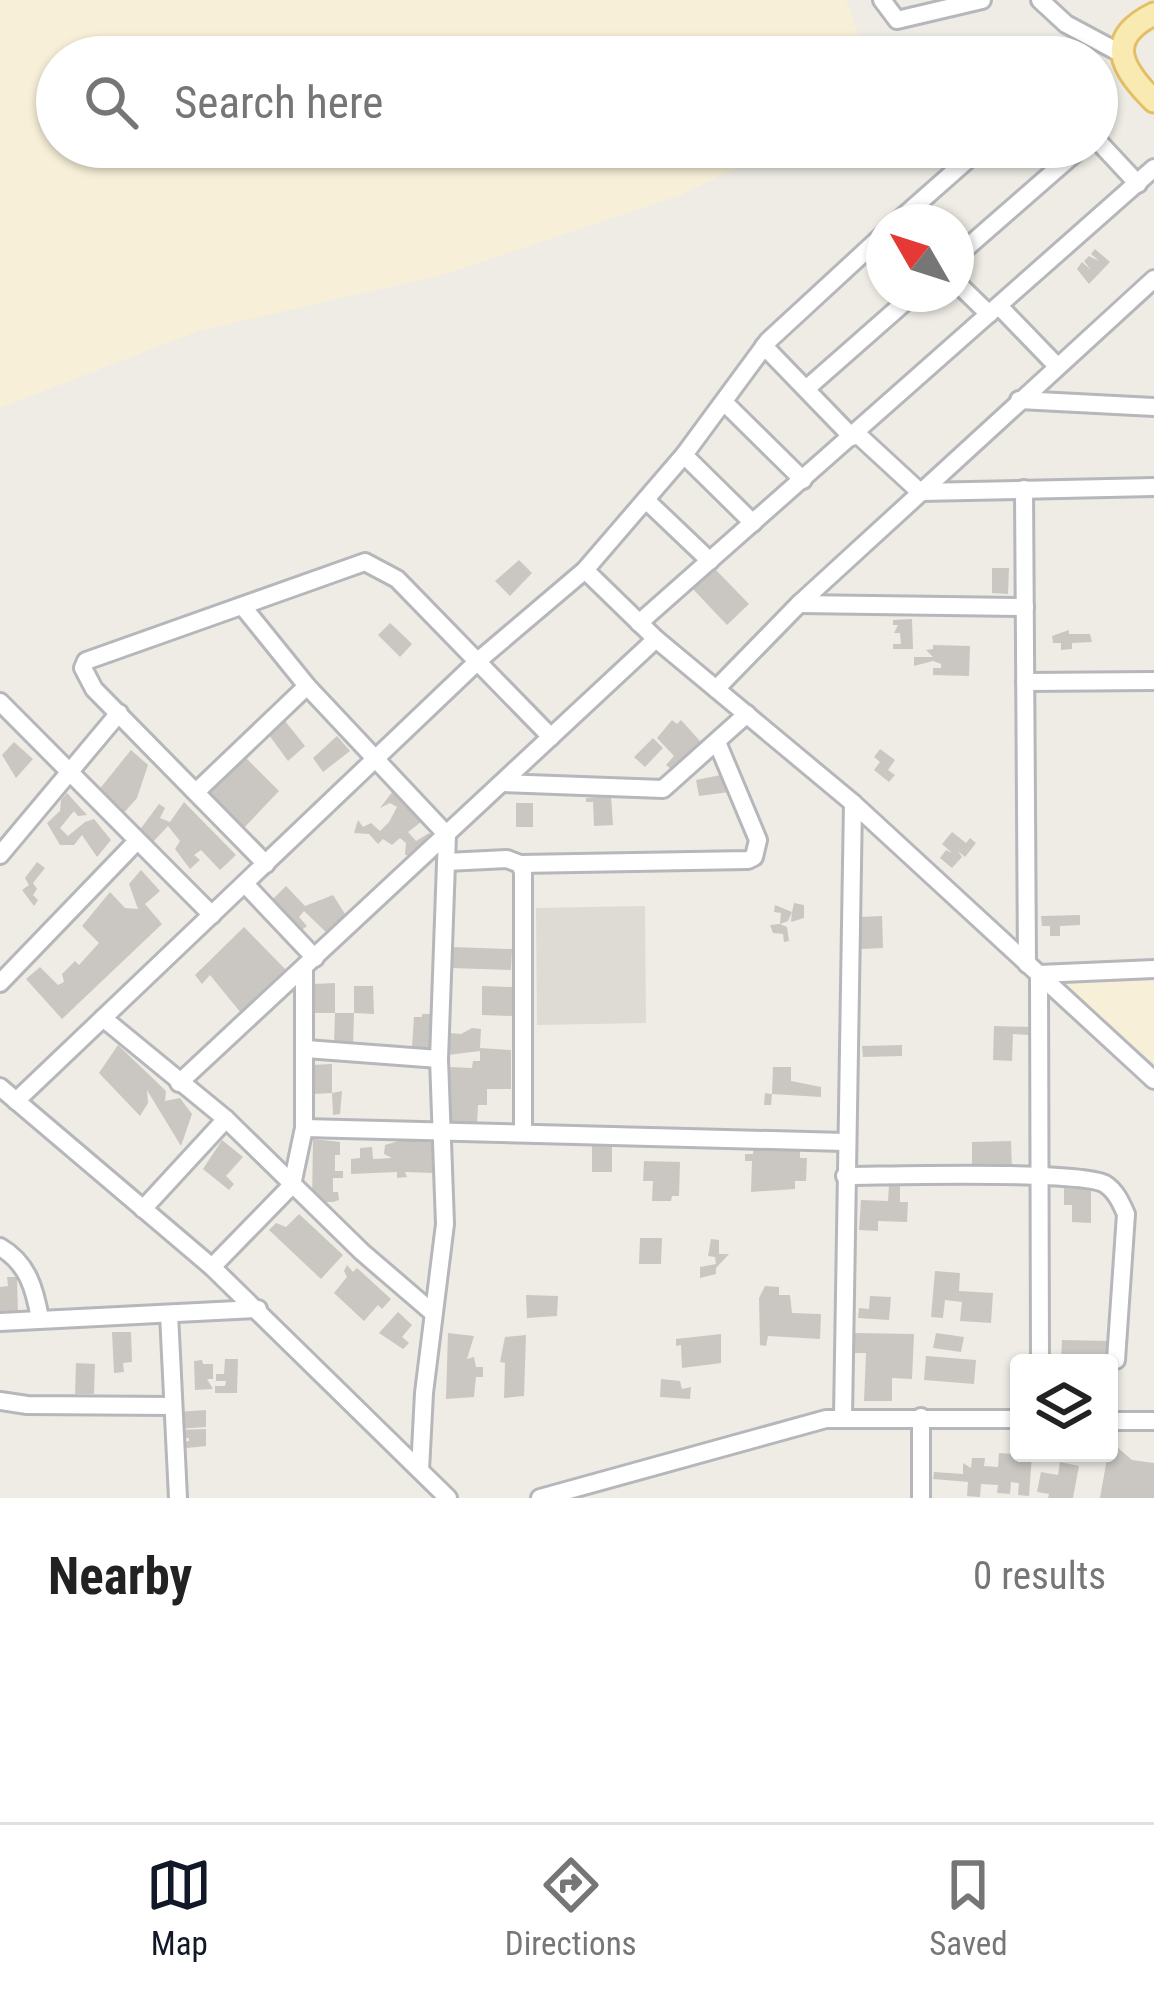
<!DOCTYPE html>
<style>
:root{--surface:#fff;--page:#f6f6f6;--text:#222;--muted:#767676;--line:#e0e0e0;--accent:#111827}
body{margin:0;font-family:"Roboto Condensed",sans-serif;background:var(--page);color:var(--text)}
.controls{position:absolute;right:36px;bottom:36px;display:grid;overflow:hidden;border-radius:12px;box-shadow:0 3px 9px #0004}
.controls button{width:108px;height:108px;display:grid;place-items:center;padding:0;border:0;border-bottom:3px solid var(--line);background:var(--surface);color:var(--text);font:60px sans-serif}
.compass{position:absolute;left:866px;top:204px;width:108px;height:108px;border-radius:50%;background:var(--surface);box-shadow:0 3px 9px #0004;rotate:309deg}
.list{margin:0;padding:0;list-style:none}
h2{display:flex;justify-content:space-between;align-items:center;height:156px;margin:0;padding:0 48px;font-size:51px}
h2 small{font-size:39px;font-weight:400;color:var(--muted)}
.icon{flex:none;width:66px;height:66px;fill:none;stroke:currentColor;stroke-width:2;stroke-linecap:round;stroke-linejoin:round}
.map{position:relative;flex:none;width:1154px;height:1498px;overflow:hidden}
.search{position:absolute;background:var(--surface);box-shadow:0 3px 9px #0004;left:36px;right:36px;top:36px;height:132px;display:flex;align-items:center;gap:30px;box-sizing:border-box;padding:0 42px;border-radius:66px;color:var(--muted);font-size:45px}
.sheet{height:324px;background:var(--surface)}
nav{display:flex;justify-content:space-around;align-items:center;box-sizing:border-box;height:168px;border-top:3px solid var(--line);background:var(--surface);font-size:33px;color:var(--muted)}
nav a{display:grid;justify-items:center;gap:6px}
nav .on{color:var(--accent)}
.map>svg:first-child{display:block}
</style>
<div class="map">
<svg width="1154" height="1498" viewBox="0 0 1154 1498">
<rect width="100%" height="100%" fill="#eeece5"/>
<polygon fill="#dedbd4" points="645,906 646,1023 537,1025 536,908"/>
<g fill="#f7efd7">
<polygon points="0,0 846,0 859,37 852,57 57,57 57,147 781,147 678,196 446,274 198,331 0,408"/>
<polygon points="1154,981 1154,1064 1063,983"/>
</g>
<g fill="#cac7c2">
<polygon points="1095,249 1110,262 1089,284 1077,269 1082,262 1091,270 1084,261 1089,256 1099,261 1091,254"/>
<polygon points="519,560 532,573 510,596 495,581"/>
<polygon points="713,567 749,604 727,625 691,587"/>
<polygon points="992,568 1009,568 1008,594 992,593"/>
<polygon points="912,619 913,649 893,649 893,644 901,644 900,633 894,633 898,625 893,625 893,620"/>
<polygon points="390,623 406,638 403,641 406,638 412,644 400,657 378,635"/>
<polygon points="1069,630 1069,634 1090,634 1092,642 1072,643 1072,649 1061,650 1061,643 1053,643 1052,636"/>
<polygon points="933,645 970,646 969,676 933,675 933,668 941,668 941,664 933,661 914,666 914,657 933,657 926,650 933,649"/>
<polygon points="672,720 677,724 681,720 709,751 675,772 666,765 674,756 657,738"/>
<polygon points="285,721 305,746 288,761 269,735"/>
<polygon points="337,736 350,751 323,772 313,758"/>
<polygon points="653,738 663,748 645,767 634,757"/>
<polygon points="14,742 33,759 16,778 2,755"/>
<polygon points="880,749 895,760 888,770 895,775 889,782 874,770 880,762 874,757"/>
<polygon points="131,750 148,765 137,798 121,816 98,791"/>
<polygon points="245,757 279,791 241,831 209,792"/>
<polygon points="726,774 729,792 699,796 696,780"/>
<polygon points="393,791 421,822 408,832 416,841 429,833 434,838 414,855 405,855 406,843 400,838 392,845 383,839 378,844 369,834 354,833 358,820 363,827 371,823 380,831 389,822 397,807 390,803 380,808"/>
<polygon points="67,793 87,815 78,816 74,811 60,828 68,836 85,822 94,819 111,840 97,857 82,835 74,845 60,845 47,823 60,811 61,800"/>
<polygon points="611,796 613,825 594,826 593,802 586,802 586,798"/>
<polygon points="184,802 236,855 220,870 201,850 194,855 200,860 190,869 175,849 180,841 168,826 148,847 136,835 159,804 165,808 160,818 170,822"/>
<rect x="516" y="803" width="17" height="24"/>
<polygon points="952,832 966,843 970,838 976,843 965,857 958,851 962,857 952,868 940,858 946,850 952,853 942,844"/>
<polygon points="37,862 45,868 33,883 37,889 33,895 38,900 34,906 22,890 29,885 25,878"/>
<polygon points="141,870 160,891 145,904 162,924 62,1019 26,979 40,967 58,985 64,982 62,974 75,961 79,965 99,943 82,926 110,892 125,908 138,909 129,884"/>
<polygon points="286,886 305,906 333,895 347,917 328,934 304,911 299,917 307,926 299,932 270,902"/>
<polygon points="794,903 804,905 804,918 791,922 792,912 788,921 780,924 787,927 789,941 784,942 783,934 773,933 770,925 780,924 781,913 774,912 775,905 792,912"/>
<polygon points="1080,915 1080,925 1060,926 1060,936 1050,936 1050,926 1042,926 1041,916"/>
<polygon points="882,916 883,948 861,949 860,917"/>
<polygon points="244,927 288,972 241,1013 210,975 202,984 195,975"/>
<polygon points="452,947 512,949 511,970 451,968"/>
<polygon points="335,983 335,1013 313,1013 313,984"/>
<polygon points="354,986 373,986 374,1014 354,1013"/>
<polygon points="482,986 513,987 512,1016 482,1015"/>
<polygon points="335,1013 354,1013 353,1047 334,1045"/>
<polygon points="422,1014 435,1014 433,1048 412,1047 414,1017 422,1017"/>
<polygon points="994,1026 1030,1027 1030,1035 1013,1034 1012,1061 993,1060"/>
<polygon points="472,1028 481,1029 480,1048 511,1050 511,1089 487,1089 487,1105 478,1105 477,1125 448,1125 450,1067 472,1068 473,1061 480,1061 480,1051 448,1055 449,1033 461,1034"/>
<polygon points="118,1045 166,1091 165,1101 180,1098 192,1114 181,1146 147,1090 148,1103 140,1116 99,1073"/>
<polygon points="902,1045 902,1056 863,1057 862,1046"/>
<polygon points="332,1064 332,1093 342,1091 340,1114 333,1115 332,1093 313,1094 312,1065"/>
<polygon points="773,1067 791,1067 791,1081 821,1087 821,1097 772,1094 771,1105 764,1105 765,1093 772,1094"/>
<polygon points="412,1137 414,1141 435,1142 433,1173 405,1172 407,1177 397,1178 397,1172 351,1174 351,1159 360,1158 360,1148 372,1147 373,1159 392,1158 384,1154 385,1145"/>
<polygon points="313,1139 340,1142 340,1155 335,1155 335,1171 343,1171 343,1178 333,1178 333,1192 338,1192 339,1200 333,1202 312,1202"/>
<polygon points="222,1140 243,1157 226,1176 234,1184 229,1190 203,1169"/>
<polygon points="1011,1141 1012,1171 972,1172 972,1142"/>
<rect x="592" y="1143" width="20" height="29"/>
<polygon points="754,1143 800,1143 800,1158 807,1158 806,1181 795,1181 795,1189 751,1192 752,1161 745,1161 745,1154 753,1154"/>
<polygon points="644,1161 680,1162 679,1196 672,1196 671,1201 652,1201 653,1181 643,1181"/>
<polygon points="889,1184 900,1184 900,1202 908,1202 907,1222 878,1221 878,1231 859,1230 861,1200 888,1201"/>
<polygon points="1064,1188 1091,1189 1091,1223 1072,1222 1072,1205 1064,1205"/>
<polygon points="299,1214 343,1255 321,1279 269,1230 276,1223 286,1227"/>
<polygon points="640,1238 662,1238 661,1264 639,1264"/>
<polygon points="711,1239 719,1240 719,1254 729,1254 716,1268 716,1274 700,1278 700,1267 716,1264 715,1257 708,1256"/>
<polygon points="347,1265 353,1272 357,1268 391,1299 382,1309 378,1305 364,1321 334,1293 347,1277 344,1271"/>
<polygon points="935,1271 960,1273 959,1291 993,1293 991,1323 960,1321 962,1302 945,1300 943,1318 931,1317"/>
<polygon points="7,1277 17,1277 18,1315 0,1316 0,1287 8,1286"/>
<polygon points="765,1286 779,1287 779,1295 790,1295 792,1313 821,1314 820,1339 768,1336 766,1346 760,1345 759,1298"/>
<polygon points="526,1295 558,1296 557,1316 527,1318"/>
<polygon points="870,1296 891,1297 889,1320 858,1318 859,1308 869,1309"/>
<polygon points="398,1312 412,1325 402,1337 409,1343 403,1349 379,1333"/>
<polygon points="112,1332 131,1332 132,1362 123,1363 124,1372 114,1373"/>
<polygon points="448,1333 474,1336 467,1359 474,1357 476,1367 483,1367 483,1377 476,1377 474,1397 446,1399"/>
<polygon points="854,1333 914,1334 912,1379 892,1378 892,1401 864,1401 866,1353 854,1353"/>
<polygon points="936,1333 964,1337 961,1352 933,1348"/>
<polygon points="721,1334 721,1363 682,1368 681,1345 676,1346 676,1339"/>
<polygon points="526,1335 524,1396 504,1398 505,1363 500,1362 505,1337"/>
<polygon points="1062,1340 1110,1341 1109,1361 1061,1360"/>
<polygon points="926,1356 976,1360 974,1384 924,1380"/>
<polygon points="225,1359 238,1359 237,1393 215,1393 215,1386 225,1386 226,1381 216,1381 216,1374 224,1374"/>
<polygon points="202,1360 203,1364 213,1364 213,1379 207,1379 213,1389 195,1390 194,1361"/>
<polygon points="76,1363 95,1364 94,1394 75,1394"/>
<polygon points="661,1379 680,1381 682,1389 691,1387 690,1399 660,1397"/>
<polygon points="206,1410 206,1427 177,1429 176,1412"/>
<polygon points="206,1429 206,1446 177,1449 176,1443 189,1441 189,1438 177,1438 176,1430"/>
<polygon points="1109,1447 1118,1448 1132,1460 1154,1463 1154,1498 1100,1498"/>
<polygon points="999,1453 1032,1455 1029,1496 1018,1495 1019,1483 1011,1482 1010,1494 997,1493 998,1485 981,1484 980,1497 967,1496 968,1482 933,1479 934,1472 963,1474 963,1463 971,1468 972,1458 985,1458 984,1466 998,1467"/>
<polygon points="1060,1462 1079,1466 1073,1498 1048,1498 1049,1494 1037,1492 1041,1472 1058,1475"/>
</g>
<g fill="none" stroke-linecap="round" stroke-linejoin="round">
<defs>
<g id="minor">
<polyline points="882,0 897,20 982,0"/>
<polyline points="1040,0 1066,24 1122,54"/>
<polyline points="1097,140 1138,184"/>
<polyline points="897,222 982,147"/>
<polyline points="956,257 1082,147"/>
<polyline points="956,282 989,314"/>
<polyline points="999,306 1056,365"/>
<polyline points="764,346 852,437"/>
<polyline points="806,389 914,294"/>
<polyline points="1019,400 1154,407"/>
<polyline points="724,402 803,480"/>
<polyline points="856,433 920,492 1154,487"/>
<polyline points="684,455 753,523"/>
<polyline points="1024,489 1027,964"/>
<polyline points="647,501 710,561"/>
<polyline points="585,570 656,639 853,803 1154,1080"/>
<polyline points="799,604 1025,607"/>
<polyline points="244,608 307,686 447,835 439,1059 445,1224 424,1393 420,1470"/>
<polyline points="639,623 1154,168"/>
<polyline points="1025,682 1154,681"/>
<polyline points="716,689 799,604 1154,279"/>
<polyline points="0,702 212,915"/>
<polyline points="502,783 663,789 747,714"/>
<polyline points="196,792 307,686"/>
<polyline points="0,855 119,713"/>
<polyline points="446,862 507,859 520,864 523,872 523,1133"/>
<polyline points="266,864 94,689 83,668 86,661 365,562 397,579 551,737"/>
<polyline points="520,864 748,860 754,857 758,840 717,742"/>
<polyline points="245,884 315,958"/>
<polyline points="0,983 137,841"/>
<polyline points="103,1018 226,1119 362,1252 433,1313"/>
<polyline points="306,1049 439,1059"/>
<polyline points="179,1083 656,639"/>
<polyline points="0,1087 212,1267 448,1498"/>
<polyline points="16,1101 479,660 585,570 684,455 768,341 884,234"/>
<polyline points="304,1128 845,1142"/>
<path d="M845 1176C886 1176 1081 1170 1105 1184 1116 1191 1121 1203 1126 1214L1116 1360"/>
<polyline points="143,1209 226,1119"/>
<path d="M0 1247C28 1263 35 1290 40 1319"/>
<polyline points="212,1267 292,1185 304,1128 304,969"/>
<polyline points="169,1314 178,1498"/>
<polyline points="0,1322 258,1309"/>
<polyline points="1040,1363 1039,974 1154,969"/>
<polyline points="0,1401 27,1405 173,1406"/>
<polyline points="843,1417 853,803"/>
<polyline points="921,1417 921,1498"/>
<polyline points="1109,1421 1154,1421"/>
<polyline points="540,1498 826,1419 1019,1419"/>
</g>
<path id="major" d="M1154 14C1103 39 1122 69 1154 101"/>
</defs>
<use href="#minor" stroke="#b6b7bb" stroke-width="22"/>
<use href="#major" stroke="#e4bf68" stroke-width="27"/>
<use href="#minor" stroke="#fff" stroke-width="16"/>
<use href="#major" stroke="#f8eab1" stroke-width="21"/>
</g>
</svg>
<div class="controls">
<button><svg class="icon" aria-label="layers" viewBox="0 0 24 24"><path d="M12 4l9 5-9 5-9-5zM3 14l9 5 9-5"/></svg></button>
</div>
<svg class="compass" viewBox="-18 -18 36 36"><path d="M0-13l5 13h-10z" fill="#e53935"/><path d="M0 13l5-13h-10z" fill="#767676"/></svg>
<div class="search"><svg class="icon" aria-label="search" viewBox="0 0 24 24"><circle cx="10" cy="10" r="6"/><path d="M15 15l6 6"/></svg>Search here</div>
</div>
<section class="sheet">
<h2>Nearby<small>0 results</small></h2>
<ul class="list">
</ul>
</section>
<nav>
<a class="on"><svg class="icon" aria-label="map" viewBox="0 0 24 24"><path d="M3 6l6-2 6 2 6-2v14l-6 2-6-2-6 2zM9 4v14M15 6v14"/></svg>Map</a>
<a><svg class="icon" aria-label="directions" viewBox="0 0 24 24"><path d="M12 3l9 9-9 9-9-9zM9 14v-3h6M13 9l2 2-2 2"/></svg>Directions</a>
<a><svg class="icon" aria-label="saved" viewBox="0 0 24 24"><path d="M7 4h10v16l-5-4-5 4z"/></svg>Saved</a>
</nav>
